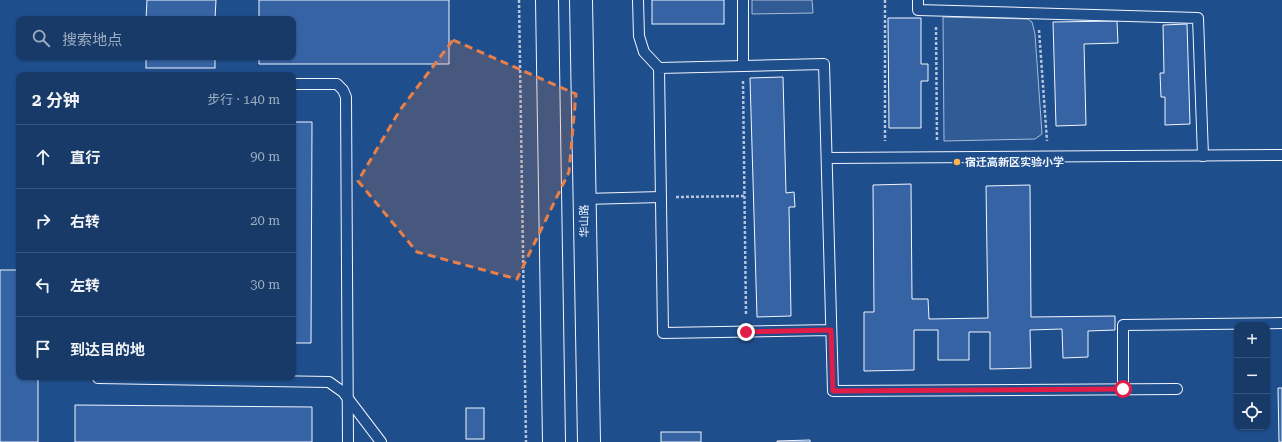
<!DOCTYPE html>
<html lang="zh">
<meta charset="utf-8">
<style>
:root{--surface:#173a69;--page:#20416f;--text:#f1f3f6;--muted:#9eadc0;--line:#36547d}
body{margin:0;font-family:"Roboto Serif","Noto Sans SC",serif;background:var(--page);color:var(--text)}
.controls{position:absolute;right:12px;bottom:12px;display:grid;overflow:hidden;border-radius:8px;box-shadow:0 1px 3px #0004}
.controls button{width:36px;height:36px;display:grid;place-items:center;padding:0;border:0;border-bottom:1px solid var(--line);background:var(--surface);color:var(--text);font:20px sans-serif}
.stop{position:absolute;width:12px;height:12px;margin:-9px;border:3px solid #e11d48;border-radius:50%;background:#fff}
.stop.end{background:#e11d48;border-color:#fff;box-shadow:0 1px 4px #0008}
.list{margin:0;padding:0;list-style:none}
h2{display:flex;justify-content:space-between;align-items:center;height:52px;margin:0;padding:0 16px;font-size:17px}
h2 small{font-size:13px;font-weight:400;color:var(--muted)}
.list li{display:grid;grid-template-columns:26px 1fr auto;gap:12px;align-items:center;box-sizing:border-box;height:64px;padding:0 16px;border-top:1px solid var(--line)}
.list b{display:block;font-size:15px;white-space:nowrap}
.list em{font-size:13px;font-style:normal;color:var(--muted)}
.icon{flex:none;width:22px;height:22px;fill:none;stroke:currentColor;stroke-width:2;stroke-linecap:round;stroke-linejoin:round}
.map{position:relative;flex:none;width:1282px;height:442px;overflow:hidden}
.search{position:absolute;background:var(--surface);box-shadow:0 1px 3px #0004;left:16px;top:16px;width:280px;height:44px;display:flex;align-items:center;gap:10px;box-sizing:border-box;padding:0 14px;border-radius:8px;color:var(--muted);font-size:15px}
.panel{position:absolute;background:var(--surface);box-shadow:0 1px 3px #0004;left:16px;top:72px;width:280px;height:308px;border-radius:8px}
.map>svg:first-child{display:block}
</style>
<div class="map">
<svg width="1282" height="442" viewBox="0 0 1282 442">
<rect width="100%" height="100%" fill="#1f4e8c"/>
<g fill="#305b95" stroke="#a8bbd7">
<polygon points="752,0 812,0 813,13 752,14"/>
<polygon points="943,17 1028,19 1032,22 1035,34 1042,134 1035,139 944,141"/>
</g>
<g fill="#3563a3" stroke="#f2f6ff">
<polygon points="147,0 216,0 215,19 146,19"/>
<polygon points="259,0 449,0 449,64 259,64 259,57 293,57 293,19 259,19"/>
<rect x="652" y="0" width="72" height="24"/>
<polygon points="888,18 921,18 921,64 928,64 928,81 921,81 921,128 889,128"/>
<polygon points="1117,21 1118,43 1084,44 1086,125 1056,126 1053,22"/>
<polygon points="1187,24 1190,124 1165,125 1165,97 1161,97 1160,73 1164,73 1163,25"/>
<rect x="146" y="57" width="69" height="11"/>
<polygon points="783,77 786,193 794,192 795,207 789,207 791,316 757,317 750,78"/>
<polygon points="293,122 312,122 311,343 293,343"/>
<polygon points="911,184 912,299 928,299 929,319 988,318 986,186 1030,185 1031,317 1115,316 1115,330 1088,331 1088,357 1063,358 1062,329 1030,330 1031,368 990,369 990,332 969,332 969,360 938,360 938,330 914,330 914,370 864,371 864,312 874,312 873,185"/>
<polygon points="0,270 19,270 19,377 38,377 38,442 0,442"/>
<polygon points="1278,388 1282,388 1282,442 1279,442"/>
<polygon points="75,405 312,407 312,442 75,442"/>
<rect x="466" y="408" width="18" height="31"/>
<rect x="661" y="432" width="40" height="10"/>
<polygon points="810,440 810,442 777,442 777,441"/>
</g>
<g fill="none" stroke-linecap="round" stroke-linejoin="round">
<defs>
<g id="service">
<polyline points="638,0 639,36 644,52 659,68"/>
<polyline points="743,0 743,66"/>
<polyline points="918,0 918,10 1198,18 1203,156"/>
<polyline points="293,84 337,84 343,90 346,97 348,442"/>
<polyline points="827,158 1282,155"/>
<polyline points="584,199 661,197"/>
<polyline points="831,330 663,333 659,68 824,64 833,391 1177,389"/>
<polyline points="98,378 329,382 343,392 381,442"/>
<polyline points="1123,389 1123,325 1282,323"/>
</g>
<g id="tertiary">
<polyline points="547,0 554,442"/>
<polyline points="581,0 589,442"/>
</g>
</defs>
<use href="#service" stroke="#f2f6ff" stroke-width="12"/>
<use href="#tertiary" stroke="#f2f6ff" stroke-width="24"/>
<g stroke="#b3c4dc" stroke-width="2.5" stroke-dasharray="3 2" stroke-linecap="butt">
<polyline points="519,0 526,442"/>
<polyline points="885,0 885,141"/>
<polyline points="936,27 937,142"/>
<polyline points="1039,30 1047,141"/>
<polyline points="743,81 746,316"/>
<polyline points="676,197 745,196"/>
</g>
<use href="#service" stroke="#1f4e8c" stroke-width="10"/>
<use href="#tertiary" stroke="#1f4e8c" stroke-width="22"/>
</g>
<g fill="none" stroke-linecap="round" stroke-linejoin="round">
<polyline stroke="#e11d48" stroke-width="5" points="746,332 831,330 833,391 1123,389"/>
</g>
<path fill="#ea8049" fill-opacity="0.2" stroke="#ea8049" stroke-width="3" stroke-dasharray="8 5" stroke-linejoin="round" d="M453 40 576 94 569 172 517 279 417 252 358 181 400 110Z"/>
<circle fill="#ffb74d" stroke="#1f4e8c" stroke-width="1.5" cx="957" cy="162" r="4"/>
<g text-anchor="middle" stroke-width="3" stroke-linejoin="round" paint-order="stroke">
<g font-size="11" font-weight="bold" fill="#f2f6ff" stroke="#1f4e8c" text-anchor="start">
<text x="965" y="166">宿迁高新区实验小学</text>
</g>
<g font-size="11" fill="#f2f6ff" stroke="#1f4e8c">
<text transform="translate(584 221) rotate(-91)" y="4">华山路</text>
</g>
</g>
</svg>
<div class="controls">
<button>+</button>
<button>−</button>
<button><svg class="icon" aria-label="locate" viewBox="0 0 24 24"><circle cx="12" cy="12" r="6"/><path d="M12 2v4M12 18v4M2 12h4M18 12h4"/></svg></button>
</div>
<div class="stop" style="left:1123px;top:389px"></div>
<div class="stop end" style="left:746px;top:332px"></div>
<div class="search"><svg class="icon" aria-label="search" viewBox="0 0 24 24"><circle cx="10" cy="10" r="6"/><path d="M15 15l6 6"/></svg>搜索地点</div>
<section class="panel">
<h2>2 分钟<small>步行 · 140 m</small></h2>
<ul class="list">
<li><svg class="icon" aria-label="ahead" viewBox="0 0 24 24"><path d="M12 20V5M6 11l6-6 6 6"/></svg><div><b>直行</b></div><em>90 m</em></li>
<li><svg class="icon" aria-label="right" viewBox="0 0 24 24"><path d="M7 20v-9h11M14 6l5 5-5 5"/></svg><div><b>右转</b></div><em>20 m</em></li>
<li><svg class="icon" aria-label="left" viewBox="0 0 24 24"><path d="M17 20v-9H6M10 6l-5 5 5 5"/></svg><div><b>左转</b></div><em>30 m</em></li>
<li><svg class="icon" aria-label="arrive" viewBox="0 0 24 24"><path d="M6 21V4h12l-3 4 3 4H6"/></svg><div><b>到达目的地</b></div></li>
</ul>
</section>
</div>
